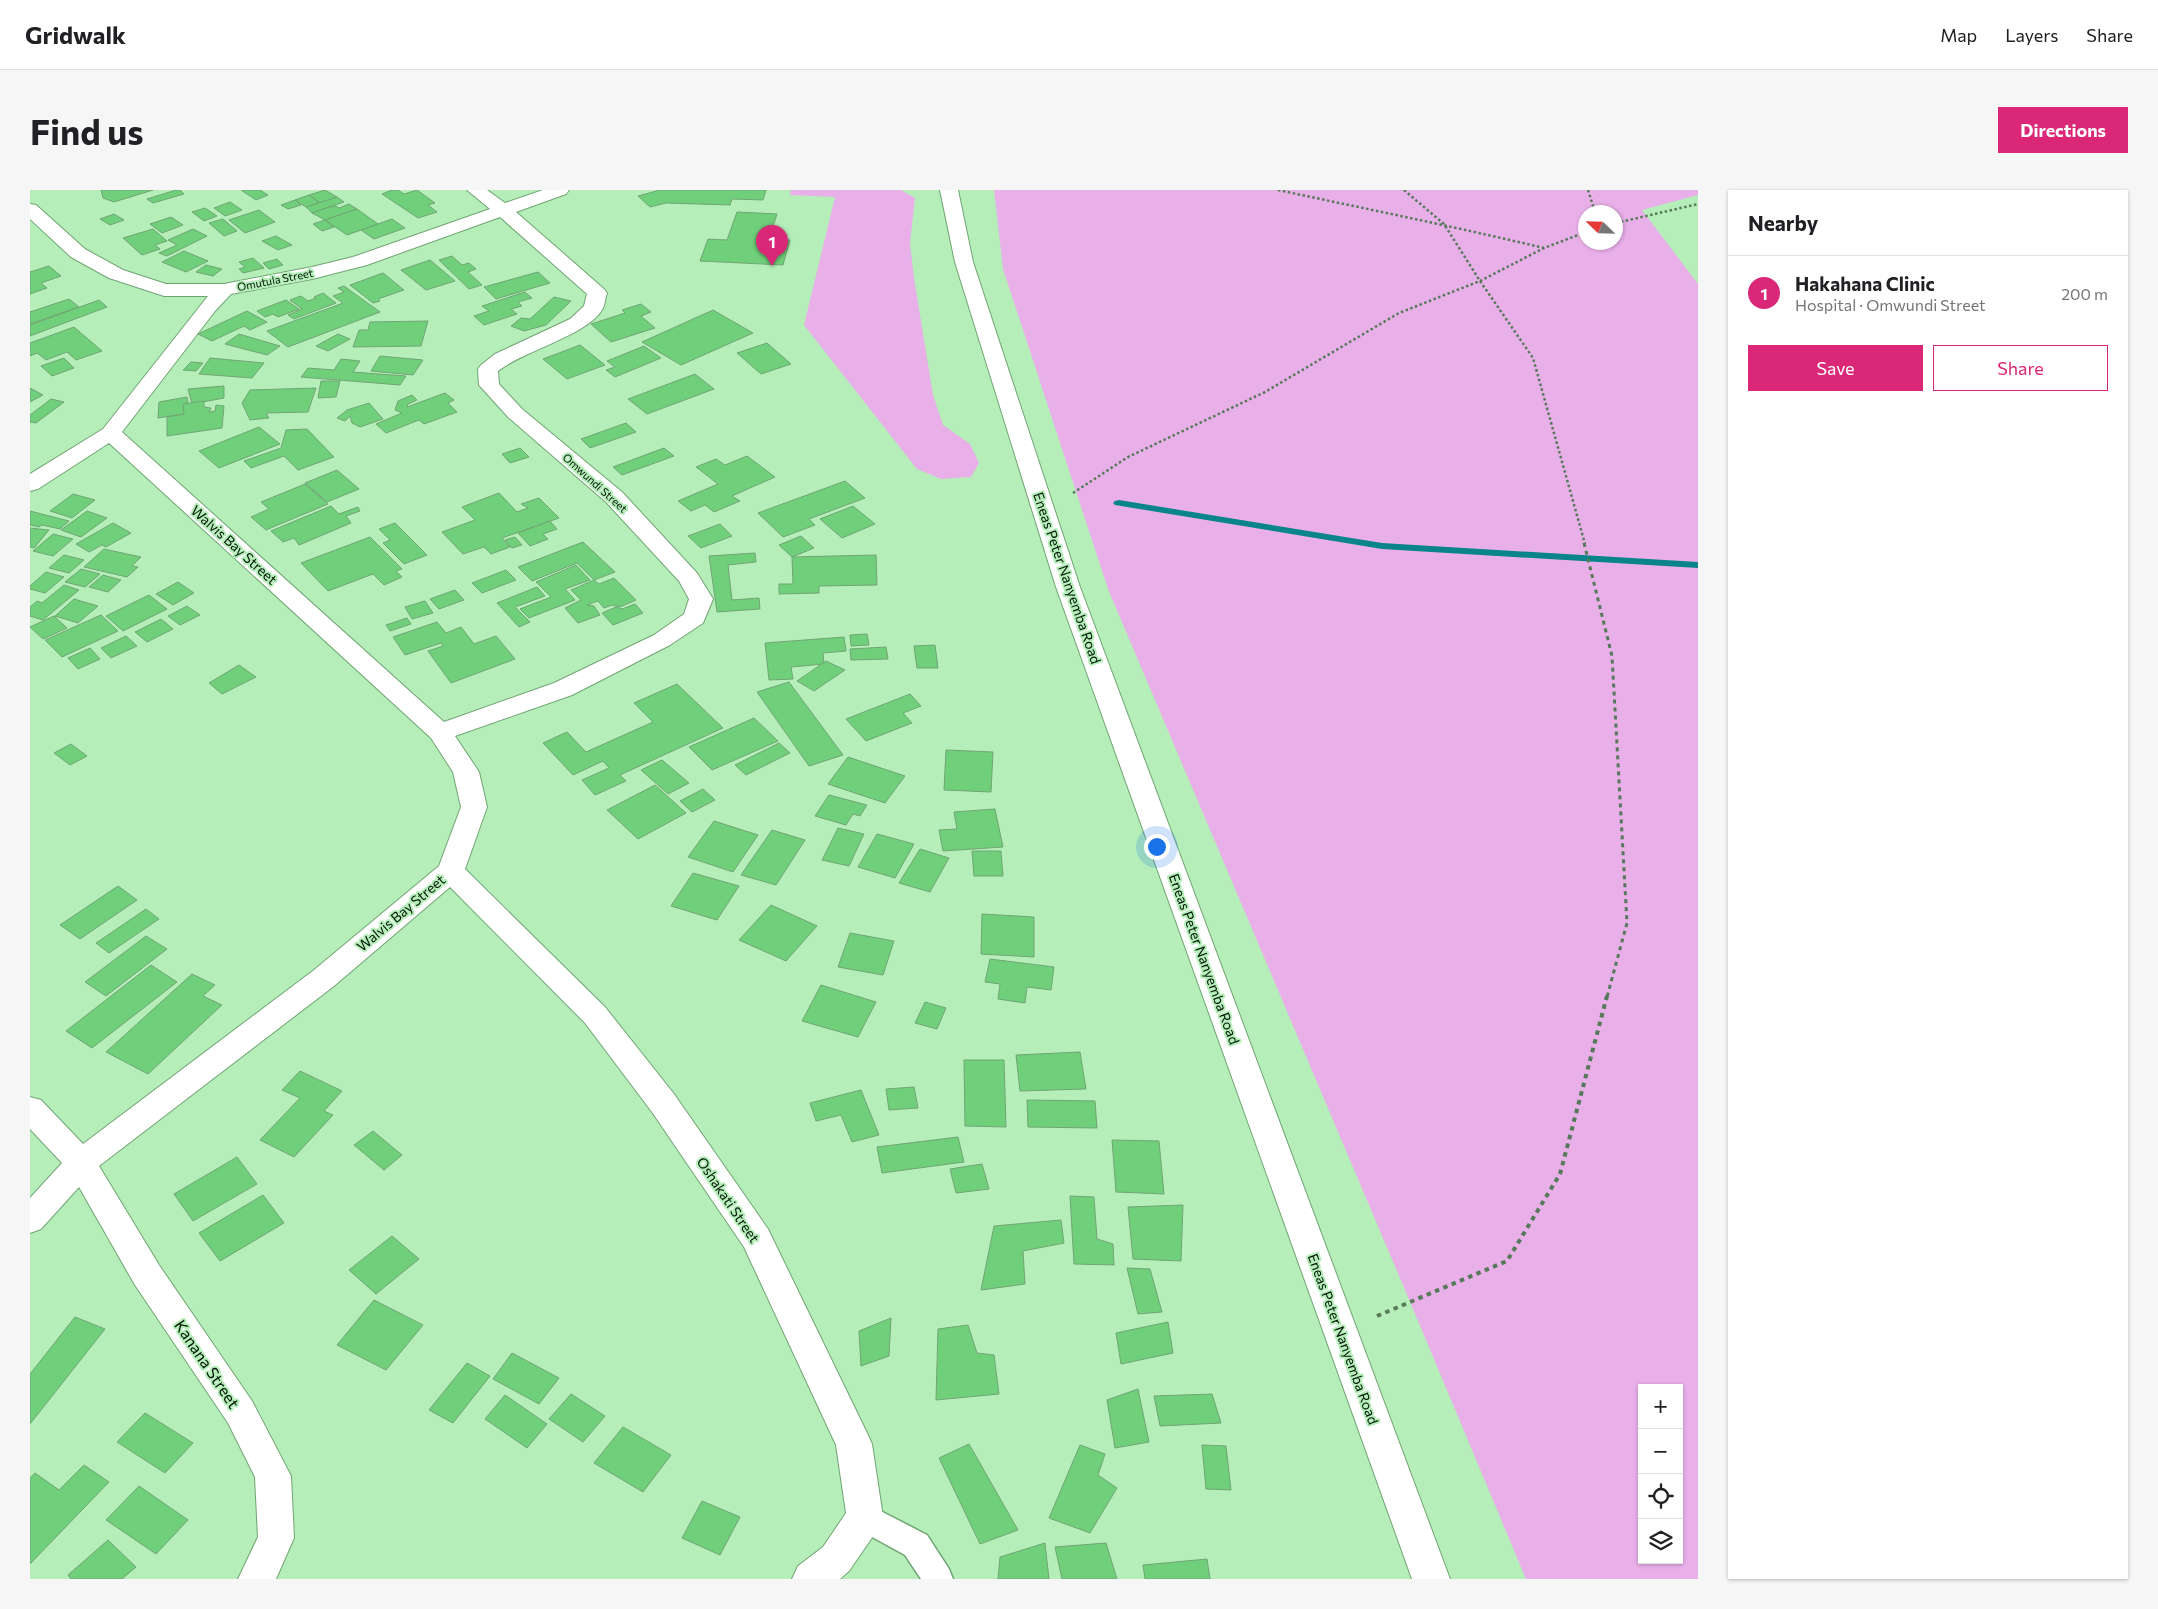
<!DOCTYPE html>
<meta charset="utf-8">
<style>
:root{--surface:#fff;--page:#f6f6f6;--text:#202124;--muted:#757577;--line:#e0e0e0;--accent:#db2777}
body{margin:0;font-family:Commissioner,sans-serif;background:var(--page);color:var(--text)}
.controls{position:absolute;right:15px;bottom:15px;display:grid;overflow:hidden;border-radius:0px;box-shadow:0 1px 4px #0004}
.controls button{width:45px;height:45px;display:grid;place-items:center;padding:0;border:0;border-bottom:1px solid var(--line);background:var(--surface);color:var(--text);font:25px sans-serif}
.compass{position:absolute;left:1548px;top:15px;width:45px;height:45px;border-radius:50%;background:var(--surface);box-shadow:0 1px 4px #0004;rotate:293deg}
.you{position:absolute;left:1126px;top:656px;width:18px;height:18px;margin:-12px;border:4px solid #fff;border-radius:50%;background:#1a73e8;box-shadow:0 0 0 8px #1a73e833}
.badge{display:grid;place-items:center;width:32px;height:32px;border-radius:50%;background:var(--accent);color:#fff;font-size:16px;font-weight:700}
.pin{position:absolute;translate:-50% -41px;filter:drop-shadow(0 1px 2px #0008)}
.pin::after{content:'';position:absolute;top:26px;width:18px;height:15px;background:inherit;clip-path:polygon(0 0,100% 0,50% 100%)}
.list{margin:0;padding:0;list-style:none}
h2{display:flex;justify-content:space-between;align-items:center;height:65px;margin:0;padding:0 20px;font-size:21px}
h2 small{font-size:16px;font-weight:400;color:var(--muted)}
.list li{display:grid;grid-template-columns:32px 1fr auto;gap:15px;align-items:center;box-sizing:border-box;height:75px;padding:0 20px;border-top:1px solid var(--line)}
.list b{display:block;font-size:19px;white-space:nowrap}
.list p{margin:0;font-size:16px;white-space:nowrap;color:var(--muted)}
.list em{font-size:16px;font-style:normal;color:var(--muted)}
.actions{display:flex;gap:10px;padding:15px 20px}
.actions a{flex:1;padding:11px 0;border:1px solid var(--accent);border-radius:0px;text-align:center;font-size:18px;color:var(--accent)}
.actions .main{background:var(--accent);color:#fff}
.icon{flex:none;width:28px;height:28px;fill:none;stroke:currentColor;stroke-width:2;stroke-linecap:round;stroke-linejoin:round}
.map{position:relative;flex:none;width:1668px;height:1389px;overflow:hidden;border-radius:0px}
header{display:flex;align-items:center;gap:30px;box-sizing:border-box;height:70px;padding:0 25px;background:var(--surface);border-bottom:1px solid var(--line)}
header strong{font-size:24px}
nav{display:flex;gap:28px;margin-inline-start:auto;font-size:18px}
.intro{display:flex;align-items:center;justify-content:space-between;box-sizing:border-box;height:120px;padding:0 30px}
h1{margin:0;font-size:35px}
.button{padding:12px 22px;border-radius:0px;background:var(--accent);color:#fff;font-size:18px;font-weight:700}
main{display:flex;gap:30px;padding:0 30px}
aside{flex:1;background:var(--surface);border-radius:0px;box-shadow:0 1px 4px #0004}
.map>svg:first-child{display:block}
</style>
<header>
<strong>Gridwalk</strong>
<nav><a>Map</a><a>Layers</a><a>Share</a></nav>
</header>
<div class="intro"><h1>Find us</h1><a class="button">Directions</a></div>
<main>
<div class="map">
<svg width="1668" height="1389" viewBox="0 0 1668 1389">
<rect width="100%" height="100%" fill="#b6eeba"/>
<g fill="#e9afe9" fill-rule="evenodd">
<polygon points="761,0 871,0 885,8 880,53 884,88 903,205 913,235 940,254 949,273 941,287 911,289 887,279 774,135 805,7 760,5"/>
<path d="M964 0H1668V5L1612 20 1668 94V1389H1496L1378 1107 1078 399 973 79ZM1556 22H1586V52H1556ZM1612 1198H1649V1370H1612Z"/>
</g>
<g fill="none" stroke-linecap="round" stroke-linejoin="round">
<polygon fill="#09848a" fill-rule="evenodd" points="1089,310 1352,353 1668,372 1668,378 1352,359 1085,315 1083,313 1085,311"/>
</g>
<g fill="#70cf7a" stroke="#70a574">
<polygon points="71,0 123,0 84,12 73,8"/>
<polygon points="146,0 150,0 154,4 123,13 117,9"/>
<polygon points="211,0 230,0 238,5 226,10"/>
<polygon points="295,0 307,7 290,13 279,5"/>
<polygon points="362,0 368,0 374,4 387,0 405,13 398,15 407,22 388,28 352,4"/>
<polygon points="630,0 736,0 733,10 702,9 700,15 636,13 620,17 608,6"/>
<polygon points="279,5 290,13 276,17 265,10"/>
<polygon points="307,7 314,12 282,23 276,17"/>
<polygon points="265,10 271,15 258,19 251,15"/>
<polygon points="200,12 212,20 195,26 184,18"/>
<polygon points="319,14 327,19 295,30 282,23 299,17 306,16 309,18"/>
<polygon points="175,18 187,26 174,31 162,22"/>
<polygon points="327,19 348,34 317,45 295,30"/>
<polygon points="229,20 245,32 215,43 199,30"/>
<polygon points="707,22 747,24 739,49 760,50 753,75 670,71 678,49 697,50"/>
<polygon points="84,24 94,30 80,35 70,29"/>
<polygon points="141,27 153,35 132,43 120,34"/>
<polygon points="193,29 207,41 194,46 179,33"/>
<polygon points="362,29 375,38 344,49 331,40"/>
<polygon points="295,30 304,37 292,41 283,34"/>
<polygon points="123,39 137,51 125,55 130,59 112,65 93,48"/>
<polygon points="163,39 177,46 137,66 129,63 147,55 138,50"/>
<polygon points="246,46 262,55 248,60 232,51"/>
<polygon points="154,61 178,71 156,82 132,72"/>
<polygon points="422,66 432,75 439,73 446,79 438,82 452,95 439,99 409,70"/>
<polygon points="223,68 234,78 213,83 209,79 215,77 209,72"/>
<polygon points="247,69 253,75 239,79 233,73"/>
<polygon points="400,70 425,91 396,100 371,80"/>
<polygon points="176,75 192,79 183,86 166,82"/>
<polygon points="19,76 31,86 11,93 17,98 0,104 0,82"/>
<polygon points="508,82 520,93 466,109 454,97"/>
<polygon points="353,83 374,100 348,109 350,111 343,113 320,95"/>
<polygon points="314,96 350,122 258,157 237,141 313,113 303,106 314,102 308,98"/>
<polygon points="495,102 502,108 488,112 492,116 481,119 487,124 454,135 444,126 459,121 452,116"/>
<polygon points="293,103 306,113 264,129 258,125 272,119 260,110 271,106 278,111 286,108 284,107"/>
<polygon points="524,107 541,111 516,135 494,141 481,136 491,128 500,129"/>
<polygon points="39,109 49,117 0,134 0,122"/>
<polygon points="69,110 77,117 0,146 0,135"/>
<polygon points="256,110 269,119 248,127 243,124 235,127 227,121"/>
<polygon points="611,114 621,122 611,126 625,138 581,152 561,134 595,123 592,120"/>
<polygon points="683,120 723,143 651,175 612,152"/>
<polygon points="217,121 237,132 220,140 214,136 182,151 168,144"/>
<polygon points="398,131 391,156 323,157 329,140 338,140 340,132"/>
<polygon points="44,137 72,161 46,170 37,162 16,170 7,163 0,166 0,153"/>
<polygon points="209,144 250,156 237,165 195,154"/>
<polygon points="308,144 320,149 298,161 286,156"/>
<polygon points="737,153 761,174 731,184 707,163"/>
<polygon points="550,155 575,175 537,189 513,169"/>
<polygon points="614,156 631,168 585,187 576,180 585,177 577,171"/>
<polygon points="350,166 393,170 383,185 341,181"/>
<polygon points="34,168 44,178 22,186 11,176"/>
<polygon points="180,168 234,173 222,188 169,184"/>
<polygon points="311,169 330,171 323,182 376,186 370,195 271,187 278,178 304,180"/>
<polygon points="161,172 173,173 166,181 153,180"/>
<polygon points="665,184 684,199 617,224 598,209"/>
<polygon points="291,191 310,191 306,207 288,208"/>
<polygon points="194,196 194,208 162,214 158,199"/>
<polygon points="0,198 13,205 0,212"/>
<polygon points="286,198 278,222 236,223 239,228 220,230 212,213 220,200"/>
<polygon points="415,203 424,210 418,213 427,222 394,234 389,230 356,243 346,234 372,223 365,220 368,211 382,205 387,210 378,214 377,217"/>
<polygon points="157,207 160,223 128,228 129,212"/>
<polygon points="21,209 34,212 6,233 0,232 0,225"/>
<polygon points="174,211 174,217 181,218 179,222 185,221 186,215 194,216 192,238 137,246 137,227 154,224 153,214"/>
<polygon points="339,213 353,229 330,237 322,233 320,226 315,231 307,228 317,220"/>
<polygon points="596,233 606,242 560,258 551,249"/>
<polygon points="229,237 250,254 189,278 169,261"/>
<polygon points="277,239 304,267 268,280 254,266 221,278 214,271 251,258 256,240"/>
<polygon points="490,258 499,267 480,273 472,264"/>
<polygon points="634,258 644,266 592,285 583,277"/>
<polygon points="717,266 745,287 702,306 710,311 684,322 675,315 661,321 648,311 688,294 666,277 686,269 695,275"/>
<polygon points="307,280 329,299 297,312 275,293"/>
<polygon points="815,291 835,308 779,329 785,335 753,347 728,323"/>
<polygon points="275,294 298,314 236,340 221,327 239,319 231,312"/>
<polygon points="469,303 487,322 498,318 491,314 509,308 529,328 472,348 480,357 461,364 454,357 433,364 412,342 445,330 432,317"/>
<polygon points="43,304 65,310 42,328 20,321"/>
<polygon points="301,316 309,324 328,317 330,321 316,326 321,333 269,355 264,348 253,352 241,341"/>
<polygon points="823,316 845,334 812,348 790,329"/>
<polygon points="0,321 39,331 30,339 12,335 9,337 0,335"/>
<polygon points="57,321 77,328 51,347 31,340"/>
<polygon points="520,331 527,339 513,344 518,349 500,356 488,343"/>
<polygon points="83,333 101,343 76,357 72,355 59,362 46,354"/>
<polygon points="365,333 397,365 374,374 353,353 360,350 349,339"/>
<polygon points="690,334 702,346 671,358 658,346"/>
<polygon points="0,338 19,340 4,358 0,357"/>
<polygon points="23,344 43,349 23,366 3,361"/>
<polygon points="771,346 784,358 762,367 749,355"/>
<polygon points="340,347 372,379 366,381 372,387 354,395 343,384 298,401 271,373"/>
<polygon points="485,347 492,355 482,358 475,350"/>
<polygon points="553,352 585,382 564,390 547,373 502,391 488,377"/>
<polygon points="74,359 111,367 102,376 108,377 97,387 54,377"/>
<polygon points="725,363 726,372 698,375 702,410 729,408 730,419 687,422 679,366"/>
<polygon points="34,365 54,370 39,383 19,378"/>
<polygon points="846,365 847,395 789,396 789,403 749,404 749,394 763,394 762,367"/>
<polygon points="546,375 560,390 535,399 545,410 499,428 490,419 521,407 506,392"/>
<polygon points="51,379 70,384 55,397 35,392"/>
<polygon points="476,380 486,390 452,403 442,393"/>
<polygon points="16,382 34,387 15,403 0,399 0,396"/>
<polygon points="73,385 91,390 78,402 59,397"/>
<polygon points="584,388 606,410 590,417 582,415 574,418 568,411 557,415 564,416 570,425 548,433 535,418 551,410 541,400 564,390 569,394"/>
<polygon points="148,392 164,403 143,415 126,404"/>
<polygon points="34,395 49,400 13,430 0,426 0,417 7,411 12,413"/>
<polygon points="507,397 515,406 485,417 500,432 489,437 467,413"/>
<polygon points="425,400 434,410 409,419 400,409"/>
<polygon points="119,405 137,419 93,441 76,426"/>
<polygon points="44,409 68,416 48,433 25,426"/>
<polygon points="395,411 403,423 382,429 375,417"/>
<polygon points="605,414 613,423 583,435 572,423 586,417 592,419"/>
<polygon points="157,416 170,425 150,435 138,426"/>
<polygon points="71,425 88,441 32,467 15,450"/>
<polygon points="24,426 37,438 13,449 0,437"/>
<polygon points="377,428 381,434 360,441 356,435"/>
<polygon points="131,429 143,439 117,452 105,442"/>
<polygon points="407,432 416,443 431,437 444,454 466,446 485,469 421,493 398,461 413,456 411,453 375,465 363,447"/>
<polygon points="837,444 839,455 821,456 820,445"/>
<polygon points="96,446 107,456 81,468 71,458"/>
<polygon points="814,447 816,461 793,463 794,474 761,477 763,489 739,490 735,453"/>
<polygon points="905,455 908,478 887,478 884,456"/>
<polygon points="856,457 858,469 821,470 820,459"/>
<polygon points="60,458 70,469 48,479 38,468"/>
<polygon points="796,471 815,480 784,501 767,491"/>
<polygon points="209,475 226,487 192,504 179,493"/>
<polygon points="759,492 813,565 779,576 727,502"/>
<polygon points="647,494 693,538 590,585 596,591 565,605 552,590 579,578 573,571 543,585 513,553 537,542 556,562 623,532 604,513"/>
<polygon points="880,504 891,516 873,523 882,533 836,551 816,529"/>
<polygon points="724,528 748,551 682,580 659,557"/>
<polygon points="749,553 760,563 716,585 705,575"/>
<polygon points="41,554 57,566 40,575 24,563"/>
<polygon points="916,560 963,562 961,602 914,600"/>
<polygon points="818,567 875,586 855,613 798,594"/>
<polygon points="632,570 659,593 638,604 611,580"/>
<polygon points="625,595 656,623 608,649 577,620"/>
<polygon points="673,599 685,610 662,622 650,611"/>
<polygon points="799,605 837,615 830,626 823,624 816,635 785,626"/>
<polygon points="965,619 973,657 913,661 909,640 927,639 924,622"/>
<polygon points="684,631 728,645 703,682 658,667"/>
<polygon points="808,638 834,644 819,676 792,670"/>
<polygon points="742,640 775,650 746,695 711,685"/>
<polygon points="847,644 884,654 865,688 828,677"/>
<polygon points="890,659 919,668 900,702 869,693"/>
<polygon points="942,661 971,661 973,686 944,686"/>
<polygon points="663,683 709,696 687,730 641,716"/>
<polygon points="88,696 107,710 50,749 30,735"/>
<polygon points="741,715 787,736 756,771 709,750"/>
<polygon points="116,719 129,729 79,763 66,753"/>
<polygon points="952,724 1004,727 1004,767 951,764"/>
<polygon points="820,743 864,751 853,785 808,777"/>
<polygon points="116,746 137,759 76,806 55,792"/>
<polygon points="960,769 1024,777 1021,800 997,797 995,813 968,809 970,794 955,792"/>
<polygon points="121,775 147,792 62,858 36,841"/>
<polygon points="162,784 185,795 173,806 192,815 118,884 76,862"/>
<polygon points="791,795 846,812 828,847 772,831"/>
<polygon points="895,812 916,818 907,839 885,833"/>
<polygon points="1050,862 1056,899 990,901 986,865"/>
<polygon points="934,870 974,870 976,937 935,936"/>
<polygon points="270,881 312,901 294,921 303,925 264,967 230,950 270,908 252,900"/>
<polygon points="884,897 888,918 859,920 856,899"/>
<polygon points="831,900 849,945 822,952 811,925 786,931 780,913"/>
<polygon points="997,910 1065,911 1067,938 998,937"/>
<polygon points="343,941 372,965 354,980 324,955"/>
<polygon points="928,947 934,972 852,983 847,957"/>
<polygon points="1082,950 1129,951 1134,1004 1086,1002"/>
<polygon points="207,967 227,994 163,1031 144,1004"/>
<polygon points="952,974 959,999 926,1003 920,979"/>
<polygon points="233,1005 254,1033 190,1071 169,1043"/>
<polygon points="1040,1006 1064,1007 1067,1049 1083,1054 1084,1075 1044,1074"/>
<polygon points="1153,1015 1151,1071 1103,1069 1098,1017"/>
<polygon points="1031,1030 1034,1053 993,1061 995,1094 951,1100 964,1036"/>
<polygon points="362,1046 389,1069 346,1104 319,1080"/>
<polygon points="1097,1078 1120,1079 1132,1122 1108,1124"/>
<polygon points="344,1110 393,1135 356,1180 307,1155"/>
<polygon points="45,1127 75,1139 0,1234 0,1184"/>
<polygon points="861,1128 859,1166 831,1176 829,1141"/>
<polygon points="1138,1132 1143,1163 1091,1174 1086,1143"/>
<polygon points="938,1135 947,1163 964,1165 969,1204 906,1210 908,1139"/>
<polygon points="482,1163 529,1188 509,1214 463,1189"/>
<polygon points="437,1173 460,1186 423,1233 399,1220"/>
<polygon points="1108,1199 1119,1252 1085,1258 1077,1210"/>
<polygon points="541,1204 575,1226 553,1252 519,1229"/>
<polygon points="1182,1204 1191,1233 1130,1236 1124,1206"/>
<polygon points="475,1205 517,1234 497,1258 455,1229"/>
<polygon points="115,1223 163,1253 135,1283 87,1252"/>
<polygon points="593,1237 641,1265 613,1302 564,1273"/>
<polygon points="939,1254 988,1340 950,1354 909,1268"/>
<polygon points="1050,1255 1075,1264 1068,1285 1087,1298 1060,1343 1019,1328"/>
<polygon points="1172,1255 1196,1256 1201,1300 1176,1299"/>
<polygon points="54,1275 79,1292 0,1374 0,1288 5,1283 29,1300"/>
<polygon points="109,1296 158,1330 126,1364 76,1330"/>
<polygon points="672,1311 710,1327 690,1365 652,1348"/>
<polygon points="78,1350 106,1377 92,1389 41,1389 38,1385"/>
<polygon points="1015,1353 1019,1389 968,1389 970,1367"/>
<polygon points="1076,1353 1087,1389 1032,1389 1025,1357"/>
<polygon points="1177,1369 1180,1389 1115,1389 1113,1375"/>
</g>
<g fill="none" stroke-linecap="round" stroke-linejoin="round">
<defs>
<polygon id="service" points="835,1313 897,1345 919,1379 923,1389 891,1389 875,1365 824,1337 820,1327 824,1317"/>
<path id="minor" d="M437 0H457L475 13 513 0H539L536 4 486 22 574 99 577 103C575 108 575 114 573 118 561 144 493 161 468 181L469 194 492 219 592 302 667 383 683 409 673 433 640 455 542 505 425 546 449 582 457 617 435 679 575 817 644 904 738 1039 837 1243 842 1254 853 1327 848 1339 819 1381 810 1389H762L768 1376 793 1357 816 1323 806 1255 714 1057 622 922 555 833 420 697 304 796 69 976 129 1075 222 1211 261 1286 264 1348 246 1389H208L228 1347 225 1287 198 1233 105 1095 49 997 11 1039 0 1043V1008L32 973 0 939V907L11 910 53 954 284 780 409 676 431 617 423 582 401 548 79 253 8 299 0 301V284L73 239 178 106H134L79 88 41 67 0 29V14L6 15 55 59 93 80 136 94H194L282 77 323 67 460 19ZM470 27 557 104 554 116 540 129 465 164 451 175 448 179 449 195 478 227 576 312 649 391 659 409 654 424 624 445 524 493 414 532 92 242 185 121 201 104 282 89 337 75Z"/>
<polygon id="secondary" points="910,0 928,0 943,72 1050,397 1420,1389 1382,1389 1026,397 925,72"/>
</defs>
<use href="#service" stroke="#70a473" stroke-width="3"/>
<use href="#minor" stroke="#70a473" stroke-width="2"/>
<use href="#secondary" stroke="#70a473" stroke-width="2"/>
<g stroke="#567a59" stroke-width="2.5" stroke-dasharray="2.5 2.5" stroke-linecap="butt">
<path d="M1248 0C1337 19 1426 37 1514 58"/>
<polyline points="1374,0 1414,34 1450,91 1503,168 1555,354"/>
<polyline points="1558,0 1565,22"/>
<polyline points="1586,33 1668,14"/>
<polyline points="1043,303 1098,267 1235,202 1369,123 1450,91 1514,58 1556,42"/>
</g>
<polyline stroke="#567a59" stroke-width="3" stroke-dasharray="4 4" stroke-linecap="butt" points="1554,353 1582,466 1597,733 1577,807"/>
<polyline stroke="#567a59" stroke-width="4" stroke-dasharray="4.5 4.5" stroke-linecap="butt" points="1347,1126 1477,1071 1530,984 1577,806"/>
<use href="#service" fill="#fff" fill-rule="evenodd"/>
<use href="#minor" fill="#fff" fill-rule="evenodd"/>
<use href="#secondary" fill="#fff" fill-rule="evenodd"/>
</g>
<g text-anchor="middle" stroke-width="4" stroke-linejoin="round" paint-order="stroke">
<g font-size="11" fill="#021504" stroke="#b6eeba">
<text transform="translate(245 90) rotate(-11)" y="4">Omutula Street</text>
<text transform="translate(565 293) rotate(42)" y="4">Omwundi Street</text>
</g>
<g font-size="14" fill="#021504" stroke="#b6eeba">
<text transform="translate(204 355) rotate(42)" y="5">Walvis Bay Street</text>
<text transform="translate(1037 388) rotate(71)" y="5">Eneas Peter Nanyemba Road</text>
<text transform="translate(371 723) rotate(-40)" y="5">Walvis Bay Street</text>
<text transform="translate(1174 769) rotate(70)" y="5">Eneas Peter Nanyemba Road</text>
<text transform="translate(698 1010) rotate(56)" y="5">Oshakati Street</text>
<text transform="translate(1313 1149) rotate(70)" y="5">Eneas Peter Nanyemba Road</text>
</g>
<g font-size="16" fill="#021504" stroke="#b6eeba">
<text transform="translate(177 1174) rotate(56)" y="6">Kanana Street</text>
</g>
</g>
</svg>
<div class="controls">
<button>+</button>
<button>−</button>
<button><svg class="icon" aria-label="locate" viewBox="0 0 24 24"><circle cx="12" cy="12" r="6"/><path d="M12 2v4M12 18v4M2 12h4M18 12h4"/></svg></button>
<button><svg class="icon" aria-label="layers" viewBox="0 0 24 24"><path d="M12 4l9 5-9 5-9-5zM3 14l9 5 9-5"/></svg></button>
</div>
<svg class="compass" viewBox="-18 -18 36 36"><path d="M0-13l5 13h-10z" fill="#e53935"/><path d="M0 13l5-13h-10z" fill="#757577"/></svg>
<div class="you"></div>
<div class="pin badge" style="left:742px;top:76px">1</div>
</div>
<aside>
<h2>Nearby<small></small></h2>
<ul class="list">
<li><span class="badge">1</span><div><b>Hakahana Clinic</b><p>Hospital · Omwundi Street</p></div><em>200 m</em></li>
</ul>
<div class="actions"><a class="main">Save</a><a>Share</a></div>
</aside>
</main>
